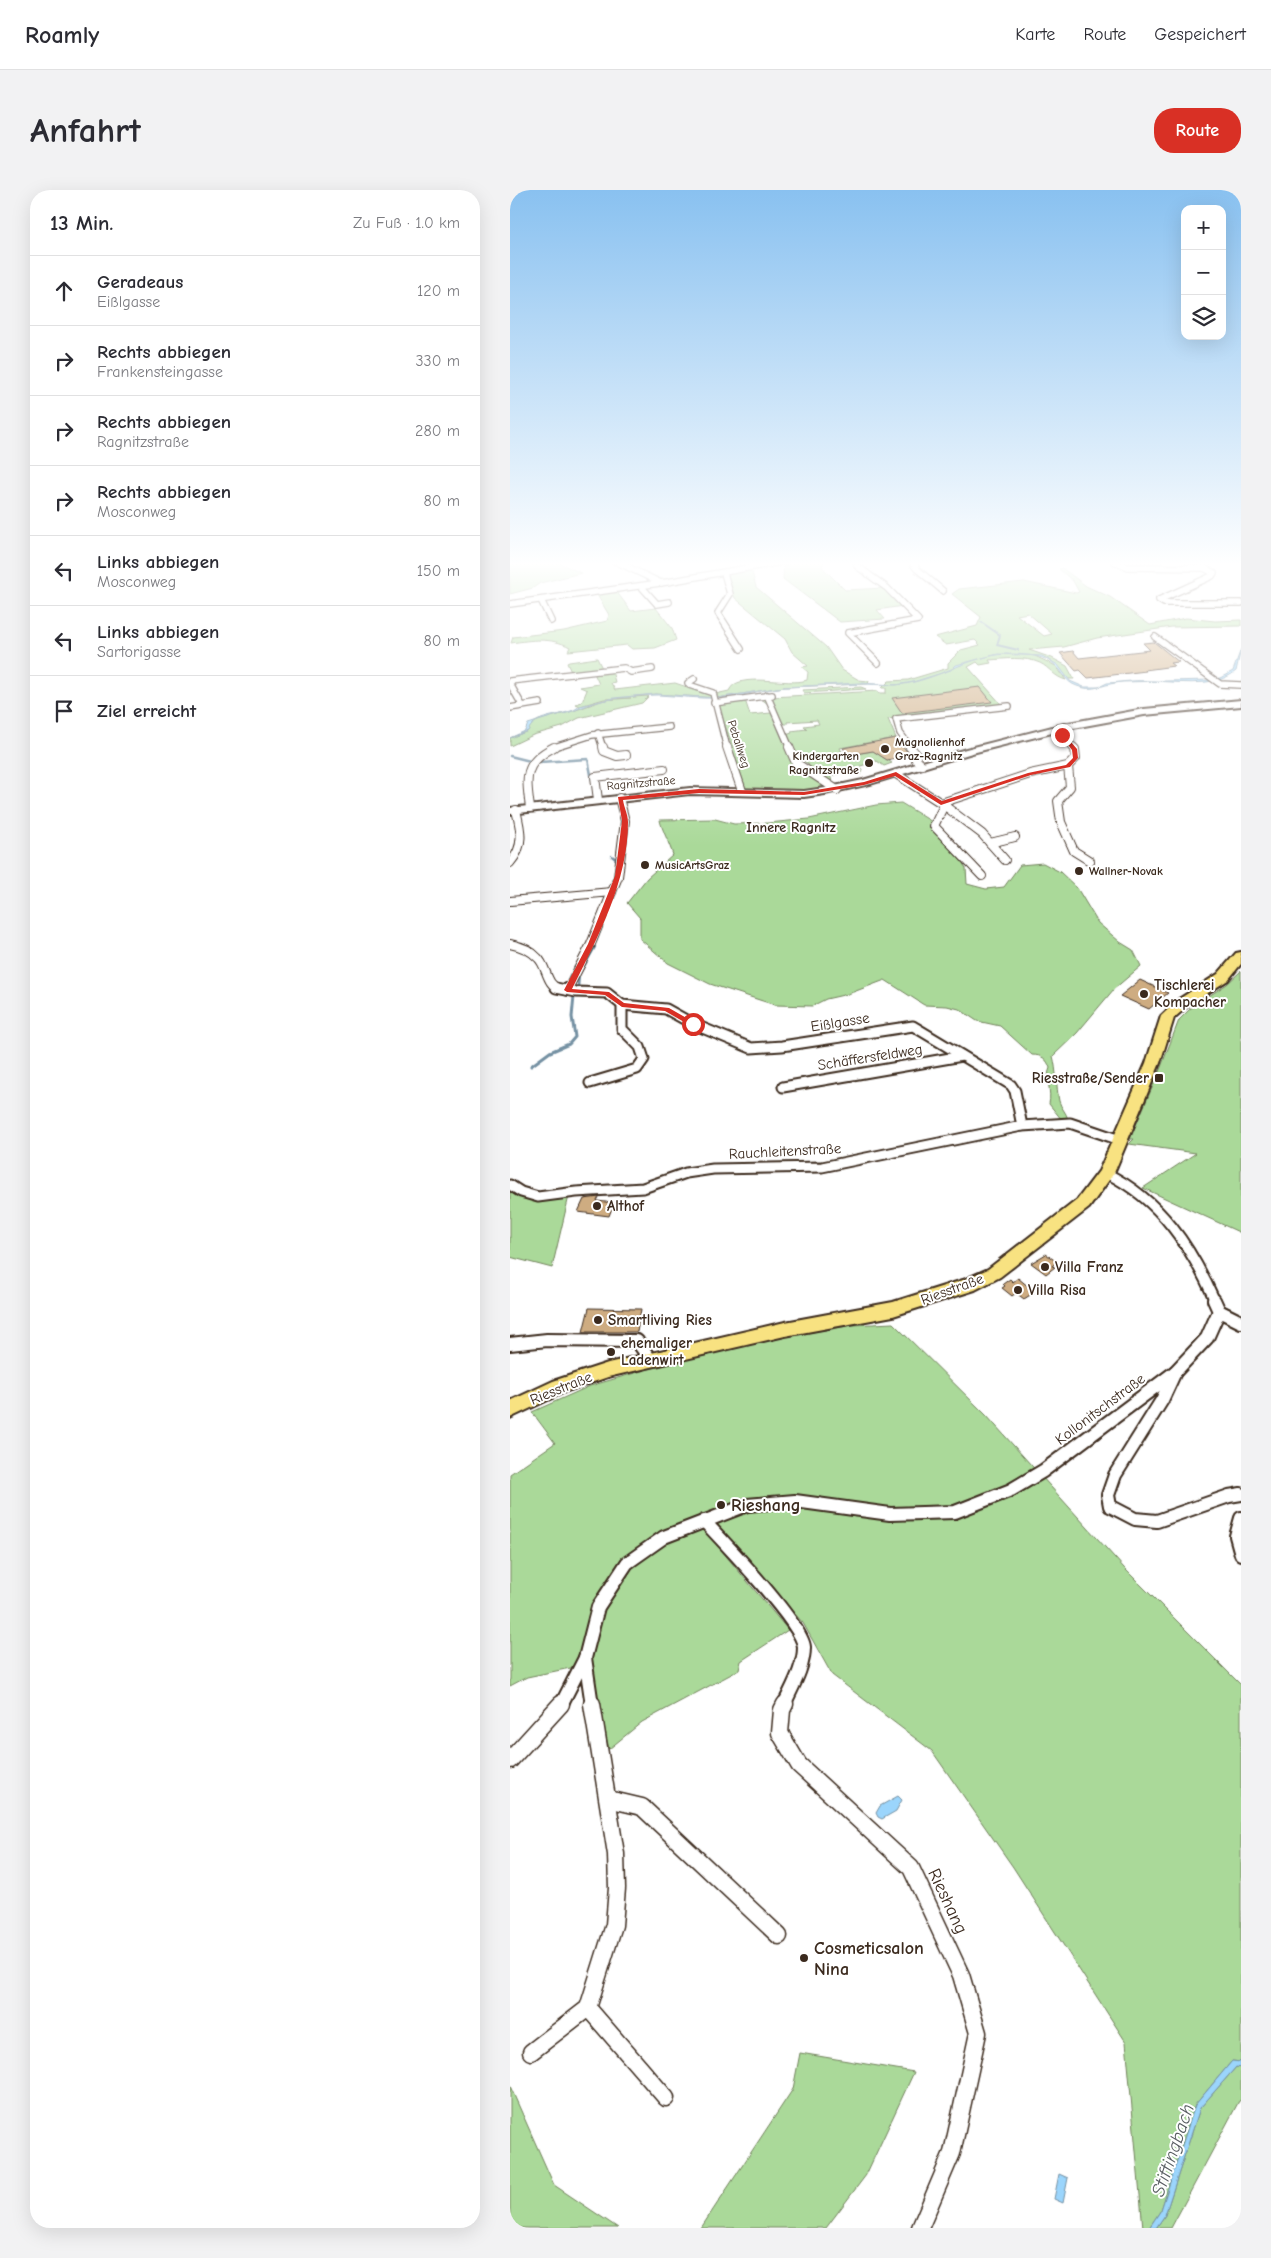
<!DOCTYPE html>
<html lang="de">
<meta charset="utf-8">
<style>
:root{--surface:#fff;--page:#f2f2f3;--text:#2b2b33;--muted:#7c7c81;--line:#e1e1e2;--accent:#d93025}
body{margin:0;font-family:"Comic Neue",sans-serif;background:var(--page);color:var(--text)}
.controls{position:absolute;right:15px;top:15px;display:grid;overflow:hidden;border-radius:10px;box-shadow:0 5px 20px #0002}
.controls button{width:45px;height:45px;display:grid;place-items:center;padding:0;border:0;border-bottom:1px solid var(--line);background:var(--surface);color:var(--text);font:25px sans-serif}
.stop{position:absolute;width:15px;height:15px;margin:-11px;border:4px solid #d93025;border-radius:50%;background:#fff}
.stop.end{background:#d93025;border-color:#fff;box-shadow:0 1px 5px #0008}
.list{margin:0;padding:0;list-style:none}
h2{display:flex;justify-content:space-between;align-items:center;height:65px;margin:0;padding:0 20px;font-size:21px}
h2 small{font-size:16px;font-weight:400;color:var(--muted)}
.list li{display:grid;grid-template-columns:32px 1fr auto;gap:15px;align-items:center;box-sizing:border-box;height:70px;padding:0 20px;border-top:1px solid var(--line)}
.list b{display:block;font-size:19px;white-space:nowrap}
.list p{margin:0;font-size:16px;white-space:nowrap;color:var(--muted)}
.list em{font-size:16px;font-style:normal;color:var(--muted)}
.icon{flex:none;width:28px;height:28px;fill:none;stroke:currentColor;stroke-width:2;stroke-linecap:round;stroke-linejoin:round}
.map{position:relative;flex:none;width:731px;height:2038px;overflow:hidden;border-radius:20px}
header{display:flex;align-items:center;gap:30px;box-sizing:border-box;height:70px;padding:0 25px;background:var(--surface);border-bottom:1px solid var(--line)}
header strong{font-size:24px}
nav{display:flex;gap:28px;margin-inline-start:auto;font-size:18px}
.intro{display:flex;align-items:center;justify-content:space-between;box-sizing:border-box;height:120px;padding:0 30px}
h1{margin:0;font-size:35px}
.button{padding:12px 22px;border-radius:20px;background:var(--accent);color:#fff;font-size:18px;font-weight:700}
main{display:flex;gap:30px;padding:0 30px}
aside{flex:1;background:var(--surface);border-radius:20px;box-shadow:0 5px 20px #0002}
.map>svg:first-child{display:block}
</style>
<header>
<strong>Roamly</strong>
<nav><a>Karte</a><a>Route</a><a>Gespeichert</a></nav>
</header>
<div class="intro"><h1>Anfahrt</h1><a class="button">Route</a></div>
<main>
<aside>
<h2>13 Min.<small>Zu Fuß · 1.0 km</small></h2>
<ul class="list">
<li><svg class="icon" aria-label="ahead" viewBox="0 0 24 24"><path d="M12 20V5M6 11l6-6 6 6"/></svg><div><b>Geradeaus</b><p>Eißlgasse</p></div><em>120 m</em></li>
<li><svg class="icon" aria-label="right" viewBox="0 0 24 24"><path d="M7 20v-9h11M14 6l5 5-5 5"/></svg><div><b>Rechts abbiegen</b><p>Frankensteingasse</p></div><em>330 m</em></li>
<li><svg class="icon" aria-label="right" viewBox="0 0 24 24"><path d="M7 20v-9h11M14 6l5 5-5 5"/></svg><div><b>Rechts abbiegen</b><p>Ragnitzstraße</p></div><em>280 m</em></li>
<li><svg class="icon" aria-label="right" viewBox="0 0 24 24"><path d="M7 20v-9h11M14 6l5 5-5 5"/></svg><div><b>Rechts abbiegen</b><p>Mosconweg</p></div><em>80 m</em></li>
<li><svg class="icon" aria-label="left" viewBox="0 0 24 24"><path d="M17 20v-9H6M10 6l-5 5 5 5"/></svg><div><b>Links abbiegen</b><p>Mosconweg</p></div><em>150 m</em></li>
<li><svg class="icon" aria-label="left" viewBox="0 0 24 24"><path d="M17 20v-9H6M10 6l-5 5 5 5"/></svg><div><b>Links abbiegen</b><p>Sartorigasse</p></div><em>80 m</em></li>
<li><svg class="icon" aria-label="arrive" viewBox="0 0 24 24"><path d="M6 21V4h12l-3 4 3 4H6"/></svg><div><b>Ziel erreicht</b></div></li>
</ul>
</aside>
<div class="map">
<svg width="731" height="2038" viewBox="0 0 731 2038">
<rect width="100%" height="100%" fill="#fff"/>
<filter id="ink" filterUnits="userSpaceOnUse"><feTurbulence type="fractalNoise" baseFrequency=".02" numOctaves="2"/><feDisplacementMap in="SourceGraphic" scale="10" xChannelSelector="R" yChannelSelector="G"/><feConvolveMatrix kernelMatrix="1 2 1 2 8 2 1 2 1" color-interpolation-filters="sRGB"/></filter>
<g filter="url(#ink)">
<g fill="#aad999" stroke="#72825c" fill-rule="evenodd">
<polygon points="0,371 45,371 71,383 30,393 23,398 0,404"/>
<polygon points="282,371 314,371 312,377 335,400 375,398 393,416 367,420 375,429 330,432 273,389 274,372"/>
<path d="M552 378 576 396 600 407 640 435 676 428 705 431 731 430V436L662 437 587 448 554 457 519 460 542 468 557 476 564 489H558C547 478 544 467 525 466L546 476 556 490C544 487 540 478 530 473 514 466 495 469 479 470L481 473 470 475 467 472 458 477 492 515 378 529 386 548 373 550 365 555 362 552 330 558 332 562H329L332 566 363 561 382 573 374 576 367 571 344 578 352 580 350 585 343 584V580H329L328 584 320 586 322 590 320 591 296 577 299 575 294 571 288 572 276 545 282 543 281 541 297 539 294 536 309 534 307 530 277 532V534H273L262 507 368 501 369 503H376V498H372L379 491 398 490 438 478V473L451 460 470 455 465 450 436 455 425 447 467 436 471 427 442 404 449 399 514 392 566 403 569 402 563 391 549 379ZM518 423 542 444 534 446 507 425Z"/>
<path d="M238 380 242 382 246 397 316 457 332 480 349 490 359 491 358 494 274 497 207 508 145 504 123 507 139 506 132 513 69 528 52 537 23 545 0 556V548L18 541 21 534 29 530 66 520 94 510 121 508 94 509 70 516 66 514 72 512 77 500 70 497 89 494 83 481 62 484 57 473 59 472 87 468 93 480 102 481 105 492 101 493 105 500 165 493 201 505 219 501C227 480 279 497 297 490L298 482 292 477 298 476 282 462 275 449 225 408 216 384Z"/>
<path d="M106 401 121 421 146 418 162 438 166 450 145 458 122 459 117 455 58 461 60 457C40 447 22 450 1 453L3 447 54 441 97 431 99 425 86 403Z"/>
<polygon points="351,497 356,499 294,503 292,500"/>
<polygon points="250,506 255,507 258,514 250,508 235,510 240,525 261,523 284,574 320,598 296,601 236,599 208,514"/>
<path d="M391 613 424 633 456 678 457 694 476 699 494 697 510 675 533 673 550 682 567 698 588 733 610 752 623 760 631 776 604 799 567 843 543 866C547 881 546 896 549 911 551 918 556 922 558 929L552 930 539 914C542 902 535 888 540 878 537 869 532 865 522 865L490 836 467 831 449 819 437 816 414 815 375 790 338 804 316 809 302 816 265 815 200 794 158 773 130 749V728L117 713 137 688 163 665C160 655 151 637 150 630L205 629 224 634 258 633 299 629 366 615Z"/>
<polygon points="731,781 731,1043 633,998 686,963 619,954 624,949 620,949 651,877 669,830 681,818 717,794"/>
<polygon points="0,1000 59,1006 42,1078 0,1067"/>
<polygon points="383,1133 476,1225 614,1378 731,1495 731,1872 722,1871 685,1915 651,2020 639,2038 633,2038 616,1852 503,1677 422,1561 322,1485 293,1433 204,1333 196,1342 278,1440 231,1471 229,1480 132,1532 99,1559 90,1517 75,1475 17,1487 0,1496 0,1284 45,1253 22,1222 80,1196 142,1178 250,1151 343,1135"/>
<polygon points="290,1863 404,1882 356,1985 316,2038 191,2038 283,1899"/>
<polygon points="726,1877 731,1878 731,1910 729,1911 661,2038 646,2038 655,2025 690,1918"/>
<polygon points="0,1896 44,1995 108,2038 0,2038"/>
</g>
<g fill="#9bd5fc" stroke="#7591a3">
<path d="M731 459 726 481C721 485 715 488 709 490 674 498 635 485 600 494 588 497 580 501 567 496 555 492 554 483 546 476 535 465 518 465 503 464 466 463 438 484 404 492 386 497 369 494 351 494 326 495 300 496 276 497 253 498 231 508 209 508 189 509 168 506 148 505 132 505 112 507 96 510 82 512 70 519 57 523 43 526 24 527 18 541L0 548 15 541 18 534 64 520 70 516 104 508 145 504 207 508 274 497 350 493 386 495 403 492 441 480 446 475 488 464 532 466 548 475 560 491 574 497H589L597 493 612 492 700 490 710 488 723 481Z"/>
<polygon points="388,1606 392,1610 386,1621 372,1629 368,1627 366,1623 370,1616"/>
<polygon points="722,1871 731,1872 731,1878 726,1877 690,1918 655,2025 646,2038 639,2038 651,2020 685,1915"/>
<polygon points="549,1984 558,1988 553,2013 544,2009"/>
</g>
<g fill="none" stroke-linecap="round" stroke-linejoin="round">
<polyline stroke="#7591a3" stroke-width="2" points="471,432 490,445 487,455 508,460"/>
<g stroke="#7591a3" stroke-width="2.5">
<polyline points="0,566 20,571"/>
<polyline points="30,572 78,569 82,590"/>
<polyline points="102,666 108,671"/>
<polyline points="86,751 96,726"/>
<polyline points="68,797 69,785 85,757"/>
</g>
<polyline stroke="#7591a3" stroke-width="3" points="21,876 40,862 59,854 65,847 62,827 64,806"/>
</g>
<g fill="#ceac81" stroke="#3b2a1e">
<polygon points="644,452 669,472 660,473 664,476 635,480 636,481 578,488 570,480 566,481 550,463 563,461 569,468 640,460 633,453"/>
<polygon points="470,497 482,512 392,523 382,508"/>
<polygon points="386,548 400,565 377,570 363,561 339,565 333,558"/>
<polygon points="630,790 658,803 639,819 610,806"/>
<polygon points="89,1007 87,1011 104,1013 99,1026 68,1022 74,1009"/>
<polygon points="536,1064 547,1072 542,1076 545,1077 536,1084 521,1073"/>
<polygon points="508,1088 525,1102 514,1109 506,1103 502,1106 492,1098 495,1096 493,1094 500,1089 503,1092"/>
<polygon points="79,1118 131,1119 127,1142 73,1142"/>
</g>
<g fill="none" stroke-linecap="round" stroke-linejoin="round">
<defs>
<g id="minor-far4">
<polyline points="105,371 151,393"/>
<polyline points="346,371 347,376 377,398 408,430 338,443 368,473"/>
<polyline points="401,371 407,379 433,401"/>
<polyline points="604,371 618,377 694,378 704,383 702,386 649,410 654,413 731,413"/>
<polyline points="214,383 220,404 208,423 231,459"/>
<polyline points="131,396 147,414 159,412"/>
<polyline points="31,410 41,431"/>
<polyline points="0,414 157,392 277,371"/>
<polyline points="645,447 710,494 731,495"/>
<polyline points="184,489 178,493 179,495 203,503 217,558"/>
<polyline points="0,491 114,478 121,482 142,479"/>
<polyline points="0,494 12,515"/>
<polyline points="257,505 280,558"/>
<polyline points="204,513 262,505"/>
<polyline points="0,518 30,513"/>
<polyline points="545,539 564,558"/>
<polyline points="88,543 93,558"/>
<polyline points="41,558 82,545 159,537"/>
<polyline points="401,558 390,543 386,529 499,516"/>
</g>
<g id="minor-far3">
<polyline points="93,557 94,561 107,566 116,565"/>
<polyline points="217,557 232,601"/>
<polyline points="279,557 286,573 327,600"/>
<polyline points="400,557 407,565 406,570 412,575"/>
<polyline points="563,557 565,559 566,568 558,576 560,597 548,611 551,632 564,661 580,671"/>
<polyline points="386,584 431,613 520,584 558,576"/>
<polyline points="88,610 85,587 154,579"/>
<polyline points="431,613 472,644 495,670"/>
<polyline points="434,615 424,636 472,686"/>
<path d="M20 618C16 587 13 573 44 557"/>
<polyline points="480,653 505,647"/>
<path d="M0 673C15 656 11 640 6 620"/>
<polyline points="0,711 102,702"/>
<path d="M0 754C10 756 21 760 28 768 37 776 36 796 50 799"/>
<polyline points="58,799 81,754 108,687 115,631 109,608"/>
</g>
<g id="minor-far2">
<polyline points="46,798 66,802 97,803 112,815 156,819 183,834 241,858 272,856 403,836 501,895 505,901 512,936"/>
<polyline points="57,800 58,798"/>
<polyline points="80,893 127,879 134,869 130,857 112,839 112,815"/>
<polyline points="273,897 452,866"/>
<path d="M596 983C651 1010 681 1057 705 1111"/>
<polyline points="0,995 11,1002 28,1007 66,1002 133,998 176,983 203,979 312,977 512,936 560,933 610,950"/>
</g>
<g id="minor-far1">
<polyline points="704,1110 709,1121 697,1148 665,1182 652,1210 605,1285 598,1305 600,1316 625,1329 647,1331 719,1306 731,1304"/>
<polyline points="709,1121 731,1132"/>
<polyline points="0,1154 37,1150 127,1151 140,1169"/>
<polyline points="731,1328 726,1346 731,1364"/>
<path d="M194 1331C213 1351 293 1435 294 1457 294 1478 282 1497 274 1515"/>
<polyline points="51,1515 75,1468"/>
<polyline points="82,1515 75,1468 88,1417 117,1373 154,1347 237,1315 285,1311 380,1324 445,1322 501,1300 533,1281 665,1182"/>
</g>
<g id="minor">
<polyline points="275,1514 272,1520 270,1543 289,1575 401,1678 451,1785 468,1843 442,1963 410,2038"/>
<polyline points="0,1570 51,1514"/>
<polyline points="98,1609 132,1617 269,1746"/>
<polyline points="78,1818 156,1908"/>
<polyline points="21,1862 78,1818 104,1735 107,1698 106,1664 82,1514"/>
</g>
<polygon id="secondary" points="731,510 731,516 634,525 558,539 462,563 360,594 315,604 294,607 180,604 0,624 0,618 180,598 294,601 315,598 353,590 456,559 558,533 634,519"/>
<polygon id="primary" points="731,762 731,774 718,790 679,815 664,828 650,873 604,983 579,1018 490,1087 465,1100 383,1126 275,1146 98,1187 57,1201 0,1228 0,1211 43,1191 98,1173 275,1132 383,1112 453,1090 478,1079 567,1010 589,981 636,873 651,826 669,809 708,784 726,763"/>
</defs>
<use href="#minor-far4" stroke="#3b2a1e" stroke-width="8"/>
<use href="#minor-far3" stroke="#3b2a1e" stroke-width="10"/>
<use href="#minor-far2" stroke="#3b2a1e" stroke-width="13"/>
<use href="#minor-far1" stroke="#3b2a1e" stroke-width="16"/>
<use href="#minor" stroke="#3b2a1e" stroke-width="19"/>
<use href="#secondary" stroke="#3b2a1e" stroke-width="4"/>
<use href="#primary" stroke="#3b2a1e" stroke-width="4"/>
<use href="#minor-far4" stroke="#fff" stroke-width="5.5"/>
<use href="#minor-far3" stroke="#fff" stroke-width="8"/>
<use href="#minor-far2" stroke="#fff" stroke-width="9"/>
<use href="#minor-far1" stroke="#fff" stroke-width="12"/>
<use href="#minor" stroke="#fff" stroke-width="16"/>
<use href="#secondary" fill="#fff" fill-rule="evenodd"/>
<use href="#primary" fill="#f8e281" fill-rule="evenodd"/>
</g>
</g>
<linearGradient id="sky" x2="0" y2="1"><stop stop-color="#89c1f0"/><stop offset="0.57" stop-color="#fff"/><stop offset="1" stop-color="#fff" stop-opacity="0"/></linearGradient>
<rect width="731" height="656" fill="url(#sky)"/>
<path fill="#d93025" d="M550 544H554L567 559 568 568 560 577 521 585 431 615 385 586 354 595 294 605 189 603 113 610C114 617 118 625 118 632 118 691 88 747 62 799L99 802 114 813 159 818 187 834 181 836 155 821 112 817 95 805 57 802 54 800 78 754 105 686 112 631 108 607 189 599 294 602 354 592 386 582 432 611 518 583 556 575 563 568 562 560Z"/>
<g fill="#3b2a1e" stroke="#fff" stroke-width="2">
<circle cx="375" cy="559" r="5"/>
<circle cx="359" cy="573" r="5"/>
<circle cx="135" cy="675" r="5"/>
<circle cx="569" cy="681" r="5"/>
<circle cx="634" cy="804" r="5"/>
<rect x="644" y="883" width="10" height="10" rx="2.5"/>
<circle cx="87" cy="1016" r="5"/>
<circle cx="535" cy="1077" r="5"/>
<circle cx="508" cy="1100" r="5"/>
<circle cx="88" cy="1130" r="5"/>
<circle cx="101" cy="1162" r="5"/>
<circle cx="211" cy="1315" r="5"/>
<circle cx="294" cy="1768" r="5"/>
</g>
<g text-anchor="middle" stroke-width="4" stroke-linejoin="round" paint-order="stroke">
<g font-size="12" font-weight="bold" fill="#3b2a1e" stroke="#fff" text-anchor="start">
<text x="385" y="556">Magnolienhof<tspan x="385" dy="14">Graz-Ragnitz</tspan></text>
<text x="349" y="570" text-anchor="end">Kindergarten<tspan x="349" dy="14">Ragnitzstraße</tspan></text>
<text x="145" y="679">MusicArtsGraz</text>
<text x="579" y="685">Wallner-Novak</text>
</g>
<g font-size="12" fill="#3b2a1e" stroke="#fff">
<text transform="translate(229 554) rotate(72)" y="4">Peballweg</text>
<text transform="translate(131 593) rotate(-5)" y="4">Ragnitzstraße</text>
</g>
<g font-size="14" font-weight="bold" fill="#3b2a1e" stroke="#fff">
<text x="281" y="642">Innere Ragnitz</text>
</g>
<g font-size="15" font-weight="bold" fill="#3b2a1e" stroke="#fff" text-anchor="start">
<text x="644" y="800">Tischlerei<tspan x="644" dy="17">Kompacher</tspan></text>
<text x="639" y="893" text-anchor="end">Riesstraße/Sender</text>
<text x="97" y="1021">Althof</text>
<text x="545" y="1082">Villa Franz</text>
<text x="518" y="1105">Villa Risa</text>
<text x="98" y="1135">Smartliving Ries</text>
<text x="111" y="1158">ehemaliger<tspan x="111" dy="17">Ladenwirt</tspan></text>
</g>
<g font-size="15" fill="#3b2a1e" stroke="#fff">
<text transform="translate(330 832) rotate(-9)" y="5">Eißlgasse</text>
<text transform="translate(360 867) rotate(-9)" y="5">Schäffersfeldweg</text>
<text transform="translate(275 961) rotate(-3)" y="5">Rauchleitenstraße</text>
<text transform="translate(442 1099) rotate(-20)" y="5">Riesstraße</text>
<text transform="translate(51 1198) rotate(-22)" y="5">Riesstraße</text>
<text transform="translate(590 1219) rotate(-37)" y="5">Kollonitschstraße</text>
</g>
<g font-size="18" font-weight="bold" fill="#3b2a1e" stroke="#fff" text-anchor="start">
<text x="221" y="1321">Rieshang</text>
<text x="304" y="1764">Cosmeticsalon<tspan x="304" dy="21">Nina</tspan></text>
</g>
<g font-size="18" fill="#3b2a1e" stroke="#fff">
<text transform="translate(438 1711) rotate(65)" y="6">Rieshang</text>
</g>
<g font-size="19" font-style="italic" fill="#585d61" stroke="#fff">
<text transform="translate(662 1960) rotate(-71)" y="7">Stiftingbach</text>
</g>
</g>
</svg>
<div class="controls">
<button>+</button>
<button>−</button>
<button><svg class="icon" aria-label="layers" viewBox="0 0 24 24"><path d="M12 4l9 5-9 5-9-5zM3 14l9 5 9-5"/></svg></button>
</div>
<div class="stop" style="left:183px;top:834px"></div>
<div class="stop end" style="left:552px;top:545px"></div>
</div>
</main>
